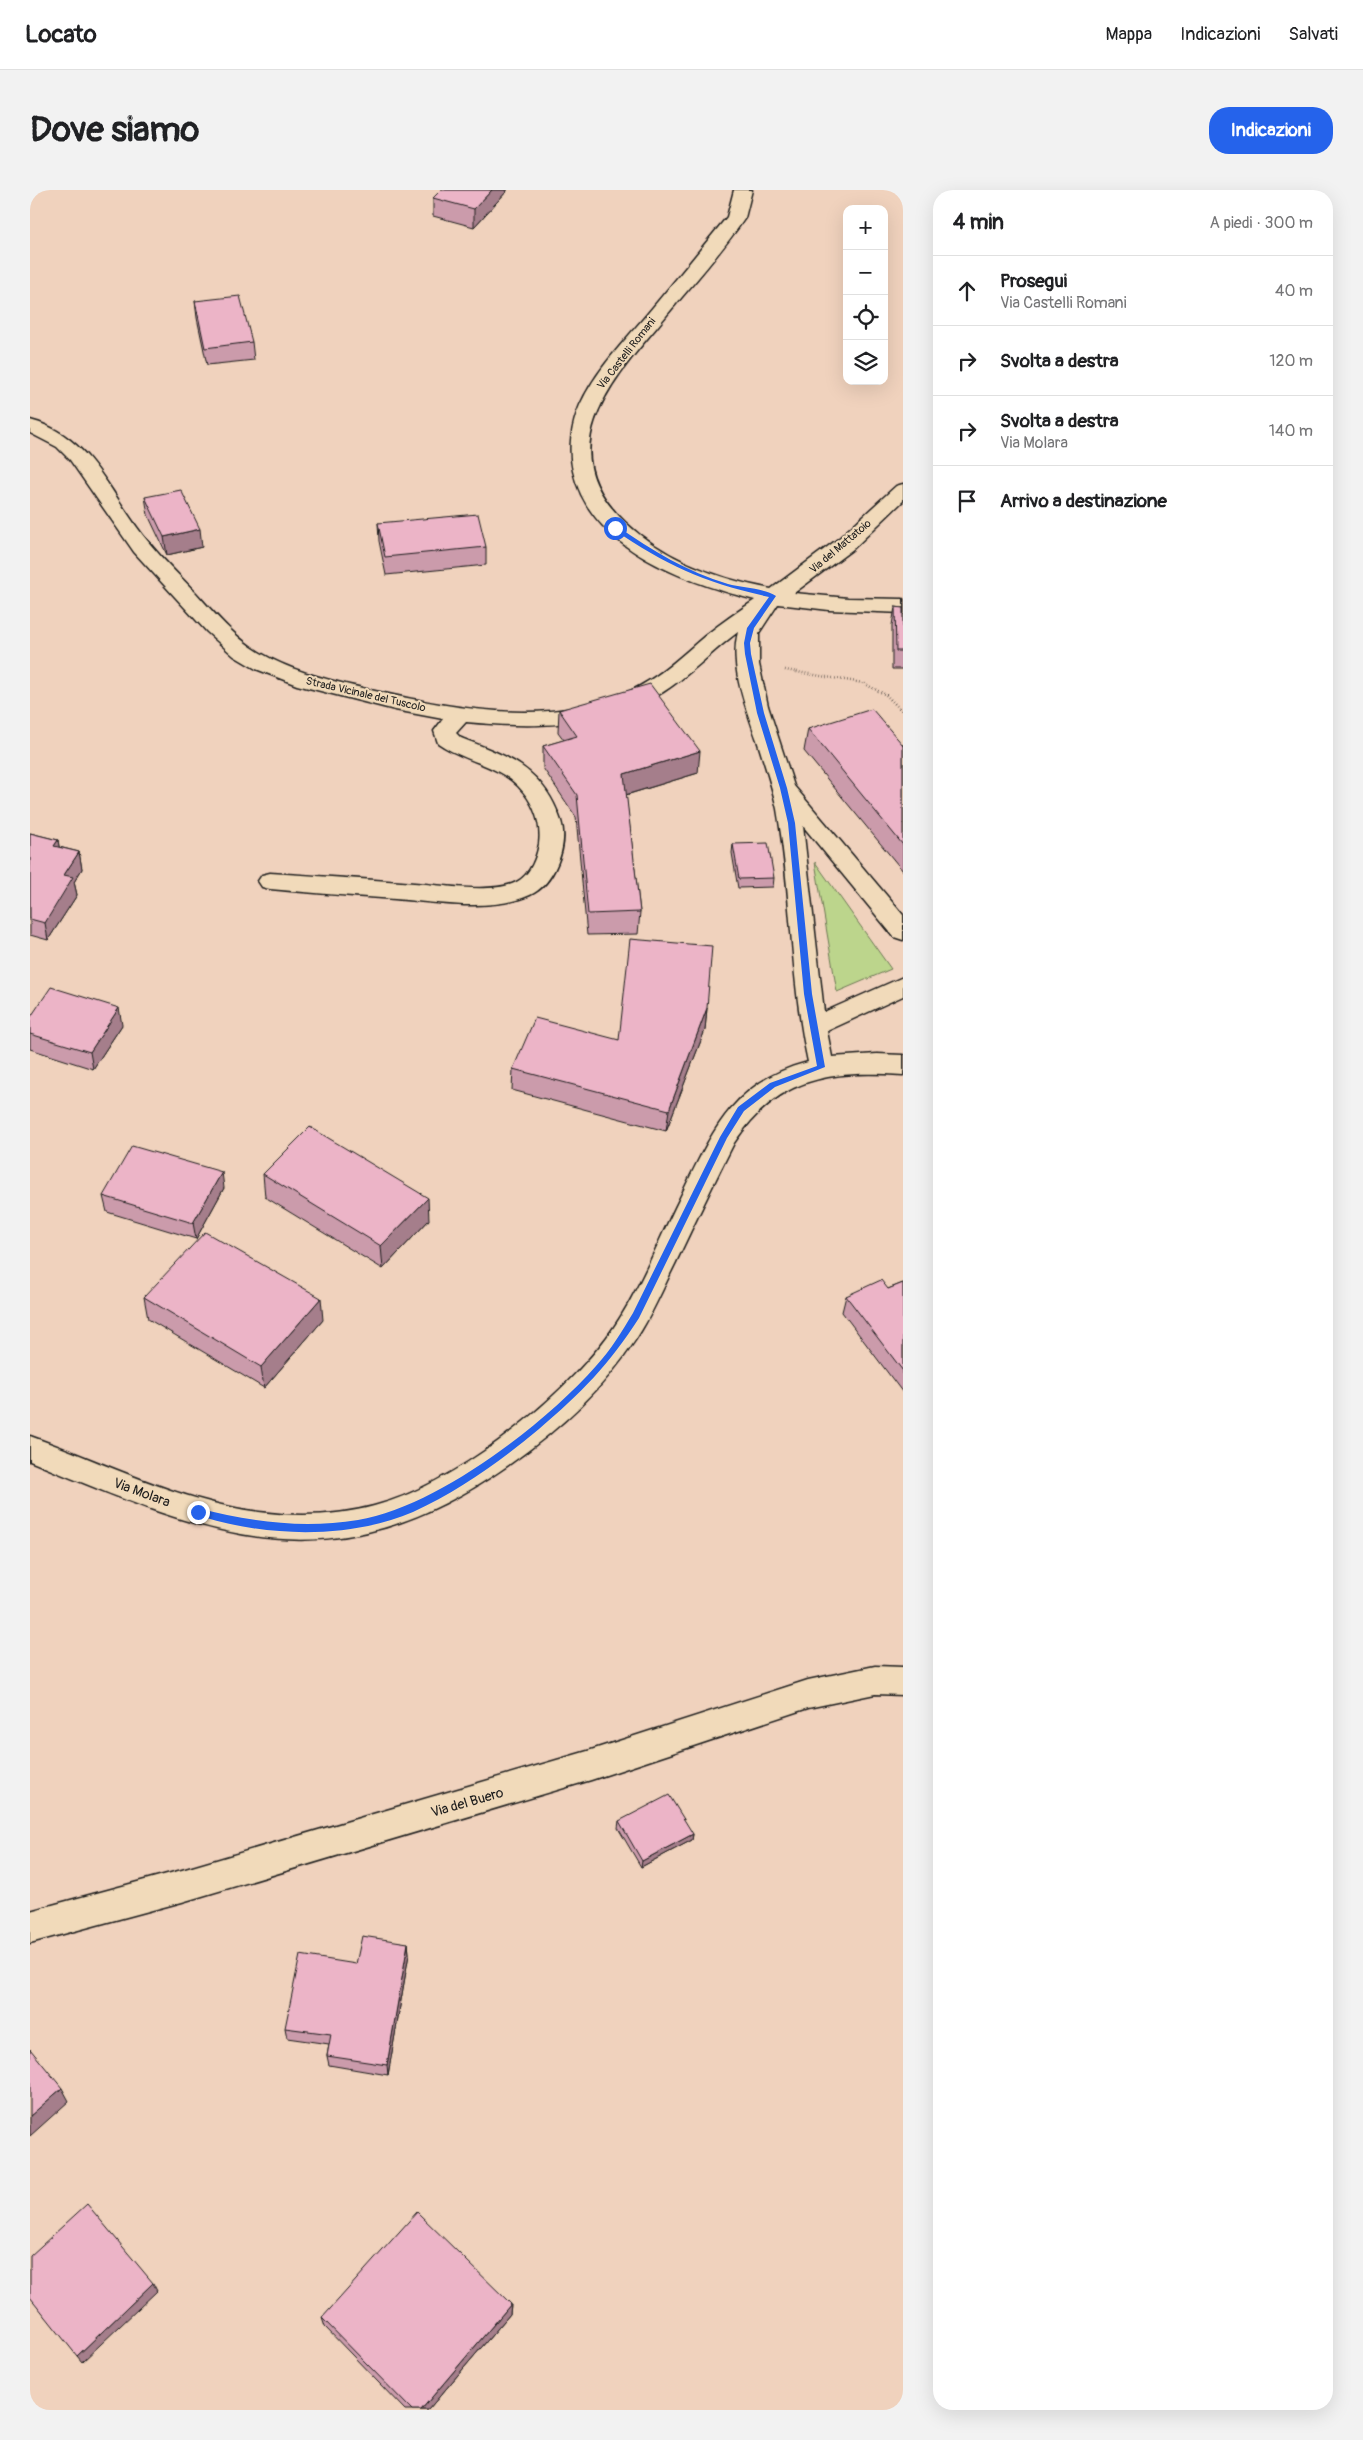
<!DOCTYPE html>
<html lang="it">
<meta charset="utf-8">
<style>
:root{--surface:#fff;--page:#f2f2f2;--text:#202124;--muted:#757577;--line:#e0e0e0;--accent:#2563eb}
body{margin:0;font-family:Pangolin,sans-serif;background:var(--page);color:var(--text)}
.controls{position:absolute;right:15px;top:15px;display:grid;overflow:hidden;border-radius:10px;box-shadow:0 5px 20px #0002}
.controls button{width:45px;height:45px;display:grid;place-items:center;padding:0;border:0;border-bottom:1px solid var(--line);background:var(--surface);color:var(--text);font:25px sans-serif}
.stop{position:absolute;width:15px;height:15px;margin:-11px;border:4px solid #2563eb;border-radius:50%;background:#fff}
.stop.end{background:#2563eb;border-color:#fff;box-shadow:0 1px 5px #0008}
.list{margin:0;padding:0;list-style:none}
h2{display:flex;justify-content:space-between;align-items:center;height:65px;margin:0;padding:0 20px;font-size:21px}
h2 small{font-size:16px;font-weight:400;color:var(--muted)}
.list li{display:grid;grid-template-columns:32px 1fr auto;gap:15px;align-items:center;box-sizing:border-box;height:70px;padding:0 20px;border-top:1px solid var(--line)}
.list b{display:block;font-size:19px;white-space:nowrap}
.list p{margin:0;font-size:16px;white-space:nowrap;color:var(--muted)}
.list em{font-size:16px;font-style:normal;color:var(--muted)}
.icon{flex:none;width:28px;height:28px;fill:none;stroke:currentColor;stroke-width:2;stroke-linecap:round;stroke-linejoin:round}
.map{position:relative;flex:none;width:873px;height:2220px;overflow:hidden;border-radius:20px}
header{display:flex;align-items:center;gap:30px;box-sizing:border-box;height:70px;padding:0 25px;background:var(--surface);border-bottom:1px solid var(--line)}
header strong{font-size:24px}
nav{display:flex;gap:28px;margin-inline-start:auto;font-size:18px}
.intro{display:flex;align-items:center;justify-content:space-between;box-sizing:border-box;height:120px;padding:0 30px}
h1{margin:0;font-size:35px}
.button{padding:12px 22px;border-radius:20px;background:var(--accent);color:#fff;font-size:18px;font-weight:700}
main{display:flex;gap:30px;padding:0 30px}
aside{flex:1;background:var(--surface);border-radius:20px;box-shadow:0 5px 20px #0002}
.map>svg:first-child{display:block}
</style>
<header>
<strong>Locato</strong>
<nav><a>Mappa</a><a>Indicazioni</a><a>Salvati</a></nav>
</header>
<div class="intro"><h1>Dove siamo</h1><a class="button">Indicazioni</a></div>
<main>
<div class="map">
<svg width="873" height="2220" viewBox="0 0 873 2220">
<rect width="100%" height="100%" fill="#f0d2bd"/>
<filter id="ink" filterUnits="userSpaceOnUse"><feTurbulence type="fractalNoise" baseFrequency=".02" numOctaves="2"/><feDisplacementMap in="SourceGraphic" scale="10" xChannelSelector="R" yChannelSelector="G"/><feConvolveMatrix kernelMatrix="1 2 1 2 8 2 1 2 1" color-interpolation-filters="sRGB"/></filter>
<g filter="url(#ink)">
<polygon fill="#bcd58c" stroke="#6c7854" points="785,672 861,779 807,802"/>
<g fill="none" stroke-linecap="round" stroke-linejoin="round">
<defs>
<g id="minor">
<path d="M704 0H722L715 28C689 66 656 101 627 137 577 196 521 263 595 332 634 369 688 389 741 399L808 349 866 296 873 294V311L823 359 764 403 818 408 873 409V423L799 420 748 414 729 443V474L738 516 764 596 873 725V750L864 747 773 636 794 822 873 787V806L797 841 802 867 847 864 873 865V885C799 880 748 887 704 953 684 992 665 1032 646 1072 633 1098 622 1125 606 1149 573 1200 526 1242 477 1276 299 1400 181 1346 0 1271V1246C76 1273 148 1311 229 1322 267 1327 307 1326 344 1316 424 1295 528 1213 577 1147 606 1108 624 1061 645 1018 679 950 697 893 778 872 760 789 762 703 747 619 742 596 734 573 727 550 716 518 699 476 708 442 681 462 658 487 630 504 573 539 500 538 436 532L426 543 431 548C478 566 514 579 531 631 539 655 524 695 500 705 459 723 407 712 365 709 323 706 281 703 240 699L232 697 228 691 232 685 240 683C288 686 336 689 384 693 411 695 456 703 482 694 499 688 506 670 509 654 512 633 503 611 488 596 466 574 433 571 408 553L404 541 413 529 365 520 267 495 226 479 204 466 177 442 104 362 40 270 27 257 0 243V230C64 246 81 310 121 355 135 372 151 387 166 403 185 424 204 447 229 462 262 482 300 490 336 499 420 518 521 539 602 500 630 487 652 465 676 445 691 433 708 421 725 410 656 392 561 360 543 281 538 260 541 235 550 215 565 182 590 156 613 129 641 96 669 61 697 27Z"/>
<polygon points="845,1476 873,1477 873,1505 845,1504 778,1518 561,1590 152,1712 0,1753 0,1721 152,1680 561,1560 778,1490"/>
</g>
</defs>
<use href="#minor" stroke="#1c1c1c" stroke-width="3"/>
<polyline stroke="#1c1c1c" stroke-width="2.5" stroke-dasharray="0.5 2.5" stroke-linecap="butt" points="755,480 833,493 856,505 873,522"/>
<use href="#minor" fill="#f1daba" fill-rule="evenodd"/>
</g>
<g fill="#cb9bab" stroke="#1c1c1c">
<polygon points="411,0 477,0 477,1 444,37 403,26 403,8"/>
<polygon points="165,111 222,152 224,170 177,175 167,128"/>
<polygon points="115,307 172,357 137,365 118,325"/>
<polygon points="348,333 456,357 456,375 356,385 349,351"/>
<polygon points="865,417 873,418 873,479 862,479 862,435"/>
<polygon points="529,520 668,583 596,605 610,722 608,744 557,745 546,627 513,578 513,556 534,550 528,542"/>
<polygon points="778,539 873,555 873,681 774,561"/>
<polygon points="0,643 28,650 29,657 49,662 52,679 44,692 47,705 18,750 0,745"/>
<polygon points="703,654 744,688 743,697 708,698 702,663"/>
<polygon points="677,818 675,840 636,941 482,900 483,879 589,850"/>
<polygon points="0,828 92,835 63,879 0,859"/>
<polygon points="233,984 399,1030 353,1079 235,1007"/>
<polygon points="194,998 166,1049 77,1022 73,1006"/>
<polygon points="873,1093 873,1203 812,1122 816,1106 858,1099"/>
<polygon points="114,1107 293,1130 234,1198 118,1129"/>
<polygon points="589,1631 663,1644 662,1650 611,1677 588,1638"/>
<polygon points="378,1753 379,1764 358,1885 299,1875 297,1866 299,1854 257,1848 255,1838 326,1774"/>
<polygon points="481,2114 480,2124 398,2220 375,2220 295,2137 292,2128"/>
</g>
<g fill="#a57e8b" stroke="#1c1c1c">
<polygon points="462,0 477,0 477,1 444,37 444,19"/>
<polygon points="170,339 172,357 137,365 134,347"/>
<polygon points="670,561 668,583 592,606 594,584"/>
<polygon points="28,650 31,668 24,656"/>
<polygon points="49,662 52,679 44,692 47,705 18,750 15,733 34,685"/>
<polygon points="89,818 92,835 63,879 60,862"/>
<polygon points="677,818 675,840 636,941 639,920"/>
<polygon points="192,982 194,998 166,1049 163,1033"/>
<polygon points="398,1008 399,1030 353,1079 351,1056"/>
<polygon points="291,1108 293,1130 234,1198 231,1177"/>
<polygon points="663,1644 662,1650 611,1677 612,1671"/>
<polygon points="378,1753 379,1764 358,1885 357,1875"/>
<polygon points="32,1898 39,1911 0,1946 0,1926"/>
<polygon points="123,2093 127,2101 52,2172 47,2166"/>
<polygon points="481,2114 480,2124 398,2220 391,2220"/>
</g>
<g fill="#ecb4c7" stroke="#1c1c1c">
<polygon points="411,0 462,0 444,19 403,8"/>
<polygon points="210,106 222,152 175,158 165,111"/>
<polygon points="151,300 170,339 134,347 115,307"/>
<polygon points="448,324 456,357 355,367 348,333"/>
<polygon points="865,417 873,418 873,461 866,461"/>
<polygon points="620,494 670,561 594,584 610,722 558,724 547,605 513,556 547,546 529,520"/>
<polygon points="842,519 873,555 873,655 778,539"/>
<polygon points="0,643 28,650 24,656 49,662 34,685 43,687 15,733 0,729"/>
<polygon points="738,653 744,688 709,689 703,654"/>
<polygon points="600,749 682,756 677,818 639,920 483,879 505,828 589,850"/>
<polygon points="21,797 89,818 60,862 0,844 0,828"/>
<polygon points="280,937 398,1008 351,1056 233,984"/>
<polygon points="102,956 192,982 163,1033 73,1006"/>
<polygon points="175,1042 291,1108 231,1177 114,1107"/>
<polygon points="851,1090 858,1099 873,1093 873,1181 816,1106"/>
<polygon points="639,1605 663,1644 612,1671 589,1631"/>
<polygon points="332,1746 378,1753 357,1875 297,1866 301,1844 255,1838 270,1765 326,1774"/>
<polygon points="0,1859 32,1898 0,1926"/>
<polygon points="57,2014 123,2093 47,2166 0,2107 0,2066"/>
<polygon points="387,2022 481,2114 391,2220 382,2220 292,2128"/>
</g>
</g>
<path fill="#2563eb" d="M583 337H588C622 360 657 382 698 394 712 398 734 398 746 406L724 438 720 453 721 464 734 523 757 598 765 633 782 804 795 877 745 897 714 921 697 948 609 1128C579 1175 551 1203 509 1239 471 1271 429 1301 383 1322 318 1350 231 1347 164 1324V1319L168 1318C221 1332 273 1339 328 1330 407 1317 514 1235 566 1176 581 1160 592 1141 603 1123L690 947 708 917 740 893 787 876 774 804 758 633 750 598 727 523 715 464 714 453 717 438 739 407C673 392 639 377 583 339Z"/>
<g text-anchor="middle" stroke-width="4" stroke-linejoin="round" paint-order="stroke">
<g font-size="11" fill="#1c1c1c" stroke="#f1daba">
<text transform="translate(596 163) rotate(-52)" y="4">Via Castelli Romani</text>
<text transform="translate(810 356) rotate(-40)" y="4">Via del Mattatoio</text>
<text transform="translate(336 504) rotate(13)" y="4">Strada Vicinale del Tuscolo</text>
</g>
<g font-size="14" fill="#1c1c1c" stroke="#f1daba">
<text transform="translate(112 1302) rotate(20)" y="5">Via Molara</text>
<text transform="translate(437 1612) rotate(-16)" y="5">Via del Buero</text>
</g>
</g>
</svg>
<div class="controls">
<button>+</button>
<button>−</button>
<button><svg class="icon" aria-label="locate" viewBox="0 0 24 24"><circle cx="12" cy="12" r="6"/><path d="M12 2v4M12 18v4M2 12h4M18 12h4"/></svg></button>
<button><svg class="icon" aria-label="layers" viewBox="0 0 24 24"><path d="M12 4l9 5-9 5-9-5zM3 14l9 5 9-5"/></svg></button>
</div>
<div class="stop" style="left:585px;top:338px"></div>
<div class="stop end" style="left:168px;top:1322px"></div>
</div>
<aside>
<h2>4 min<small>A piedi · 300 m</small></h2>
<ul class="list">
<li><svg class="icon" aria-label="ahead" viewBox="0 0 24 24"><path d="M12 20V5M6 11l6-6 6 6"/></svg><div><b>Prosegui</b><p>Via Castelli Romani</p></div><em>40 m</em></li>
<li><svg class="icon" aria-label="right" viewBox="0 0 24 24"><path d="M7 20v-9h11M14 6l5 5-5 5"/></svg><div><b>Svolta a destra</b></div><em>120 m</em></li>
<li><svg class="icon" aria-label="right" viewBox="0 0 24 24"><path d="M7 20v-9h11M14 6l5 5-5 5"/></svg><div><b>Svolta a destra</b><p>Via Molara</p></div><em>140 m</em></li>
<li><svg class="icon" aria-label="arrive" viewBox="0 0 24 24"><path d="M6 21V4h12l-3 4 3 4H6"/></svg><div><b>Arrivo a destinazione</b></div></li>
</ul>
</aside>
</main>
